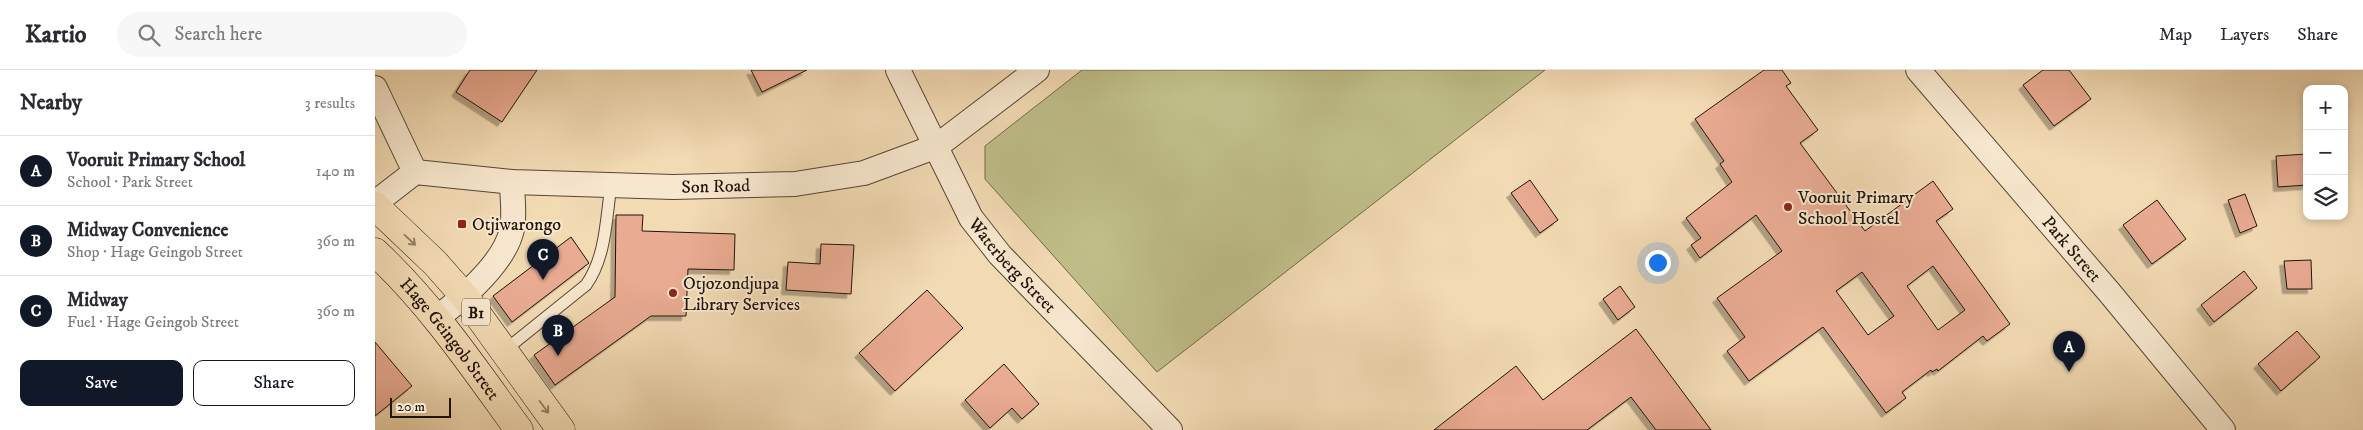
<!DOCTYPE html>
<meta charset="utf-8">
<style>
:root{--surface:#fff;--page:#f7f7f7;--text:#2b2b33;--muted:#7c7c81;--line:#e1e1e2;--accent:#111827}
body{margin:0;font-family:"IM FELL DW Pica",serif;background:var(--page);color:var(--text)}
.controls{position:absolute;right:15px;top:15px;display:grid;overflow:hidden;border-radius:10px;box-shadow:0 2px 8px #0003}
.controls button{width:45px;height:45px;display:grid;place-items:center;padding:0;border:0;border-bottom:1px solid var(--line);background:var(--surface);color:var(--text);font:25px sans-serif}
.scale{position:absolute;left:15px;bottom:12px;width:61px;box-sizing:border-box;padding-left:5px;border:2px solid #21150a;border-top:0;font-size:14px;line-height:18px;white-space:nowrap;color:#21150a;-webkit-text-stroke:4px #f7e7ce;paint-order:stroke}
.you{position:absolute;left:1282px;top:192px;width:18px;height:18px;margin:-12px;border:4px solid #fff;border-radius:50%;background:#1a73e8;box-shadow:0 0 0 8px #1a73e833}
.badge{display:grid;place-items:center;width:32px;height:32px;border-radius:50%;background:var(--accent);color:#fff;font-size:16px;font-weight:700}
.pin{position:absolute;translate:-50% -41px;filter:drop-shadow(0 1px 2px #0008)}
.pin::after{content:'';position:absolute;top:26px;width:18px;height:15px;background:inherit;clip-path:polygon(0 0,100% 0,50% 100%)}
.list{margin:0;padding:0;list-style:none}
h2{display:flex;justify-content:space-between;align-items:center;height:65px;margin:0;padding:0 20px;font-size:21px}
h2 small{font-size:16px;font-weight:400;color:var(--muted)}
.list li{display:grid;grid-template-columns:32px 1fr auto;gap:15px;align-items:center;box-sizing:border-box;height:70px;padding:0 20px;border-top:1px solid var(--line)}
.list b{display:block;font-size:19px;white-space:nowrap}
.list p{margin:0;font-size:16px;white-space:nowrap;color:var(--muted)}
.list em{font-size:16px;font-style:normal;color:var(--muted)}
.actions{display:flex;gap:10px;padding:15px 20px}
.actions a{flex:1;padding:11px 0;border:1px solid var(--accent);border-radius:10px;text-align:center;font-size:18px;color:var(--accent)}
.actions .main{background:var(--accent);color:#fff}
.icon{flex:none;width:28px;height:28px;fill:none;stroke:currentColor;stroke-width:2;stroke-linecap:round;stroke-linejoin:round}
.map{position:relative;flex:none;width:1988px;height:360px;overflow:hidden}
header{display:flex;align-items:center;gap:30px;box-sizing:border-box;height:70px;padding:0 25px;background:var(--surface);border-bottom:1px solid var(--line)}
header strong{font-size:24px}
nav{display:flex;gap:28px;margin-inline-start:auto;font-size:18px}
.search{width:350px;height:45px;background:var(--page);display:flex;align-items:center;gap:12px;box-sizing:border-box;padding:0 18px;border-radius:28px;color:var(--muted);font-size:19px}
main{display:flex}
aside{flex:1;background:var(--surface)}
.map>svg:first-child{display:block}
</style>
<header>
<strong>Kartio</strong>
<div class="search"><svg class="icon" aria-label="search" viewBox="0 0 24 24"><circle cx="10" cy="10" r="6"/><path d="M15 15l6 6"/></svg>Search here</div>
<nav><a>Map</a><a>Layers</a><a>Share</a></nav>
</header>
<main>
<aside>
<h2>Nearby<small>3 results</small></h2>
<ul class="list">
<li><span class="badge">A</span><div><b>Vooruit Primary School</b><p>School · Park Street</p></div><em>140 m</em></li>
<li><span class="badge">B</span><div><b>Midway Convenience</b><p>Shop · Hage Geingob Street</p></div><em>360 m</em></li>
<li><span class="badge">C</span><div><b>Midway</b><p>Fuel · Hage Geingob Street</p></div><em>360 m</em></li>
</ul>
<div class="actions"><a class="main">Save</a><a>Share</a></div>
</aside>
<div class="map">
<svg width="1988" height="360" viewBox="0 0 1988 360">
<defs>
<filter id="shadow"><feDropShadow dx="-4.5" dy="4.5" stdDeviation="0" flood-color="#0004"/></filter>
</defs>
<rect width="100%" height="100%" fill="#f2dab3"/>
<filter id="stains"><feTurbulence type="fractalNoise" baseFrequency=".004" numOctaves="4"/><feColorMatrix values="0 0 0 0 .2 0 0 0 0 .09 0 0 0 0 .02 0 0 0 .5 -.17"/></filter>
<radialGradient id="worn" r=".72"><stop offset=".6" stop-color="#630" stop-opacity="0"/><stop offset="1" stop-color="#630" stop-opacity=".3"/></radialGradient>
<polygon fill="#bfbe89" stroke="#706a4a" points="707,0 1170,0 782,302 610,109 610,76"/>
<g fill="#e9ab92" stroke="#21150a" fill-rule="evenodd" filter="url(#shadow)">
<polygon points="95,0 162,0 127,52 81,22"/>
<polygon points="376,0 432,0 387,22"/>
<path d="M1389 0H1407L1416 13 1411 16 1443 60 1425 73 1490 161 1558 111 1578 139 1561 151 1635 254 1612 271 1608 266 1563 301 1562 299 1557 302 1556 300 1527 322 1531 328 1511 343 1448 257 1374 311 1352 281 1370 267 1342 228 1407 181 1381 145 1325 188 1316 175 1326 168 1311 148 1357 112 1345 94 1349 91 1320 49ZM1558 196 1590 240 1563 260 1532 216ZM1487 202 1519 246 1493 265 1461 221Z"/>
<polygon points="1668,0 1694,0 1716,29 1679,56 1648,15"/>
<polygon points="1932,84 1932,115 1903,117 1901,86"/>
<polygon points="1155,110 1183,150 1165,163 1136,123"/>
<polygon points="1870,124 1882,156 1865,163 1853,130"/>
<polygon points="1782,130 1811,169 1777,194 1748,155"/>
<polygon points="241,145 268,145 267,161 360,164 359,200 313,199 311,246 276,246 180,315 159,285 240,227"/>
<polygon points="196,167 214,193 137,252 118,226"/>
<polygon points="446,174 479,175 476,224 411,220 413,192 445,194"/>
<polygon points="1936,190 1937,219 1912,219 1909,191"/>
<polygon points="1869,201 1882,218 1839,252 1826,235"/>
<polygon points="1245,216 1260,237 1243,250 1228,229"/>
<polygon points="552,220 588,258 520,321 484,283"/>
<polygon points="1261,259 1336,360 1281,360 1256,327 1212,360 1059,360 1141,296 1168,330"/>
<polygon points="1922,261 1945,287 1906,321 1883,294"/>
<polygon points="0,272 37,316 0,346"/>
<polygon points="629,294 664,334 647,349 637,338 615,358 590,330"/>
</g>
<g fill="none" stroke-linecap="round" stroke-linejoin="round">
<defs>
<path id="service" d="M129 281 211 215C231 187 231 149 236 115"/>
<g id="minor">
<path id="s1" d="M523 0 596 148 625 185 795 360"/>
<path id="s2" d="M1543 0 1734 222 1848 360"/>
<polyline points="0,18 40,102"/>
<path id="s3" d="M0 133 40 102 137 112 298 117 420 114 489 103 562 76 662 0"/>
<path d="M62 248C88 228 130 193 137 159 140 144 137 127 137 112"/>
</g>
<g id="trunk">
<polyline points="0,136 60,193 90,227 186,360"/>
<path id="s4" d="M0 182C56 234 99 298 144 360"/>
</g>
</defs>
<use href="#service" stroke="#554634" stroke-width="13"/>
<use href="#minor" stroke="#554634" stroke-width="26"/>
<use href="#trunk" stroke="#21150a" stroke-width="29"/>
<use href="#service" stroke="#f7e7ce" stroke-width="11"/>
<use href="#minor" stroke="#f7e7ce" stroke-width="24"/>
<use href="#trunk" stroke="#f2dab3" stroke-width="28"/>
</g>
<defs><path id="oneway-shaft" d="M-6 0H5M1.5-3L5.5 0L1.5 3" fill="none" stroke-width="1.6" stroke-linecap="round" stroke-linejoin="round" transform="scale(1.25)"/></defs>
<g stroke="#948167">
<use href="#oneway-shaft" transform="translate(35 170) rotate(43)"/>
<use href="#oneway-shaft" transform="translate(169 337) rotate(53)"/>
</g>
<g fill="#8f2418" stroke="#f7e7ce" stroke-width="2">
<circle cx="1413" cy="137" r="5"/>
<rect x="82" y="149" width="10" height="10" rx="2.5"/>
<circle cx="298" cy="223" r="5"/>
</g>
<g text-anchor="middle" stroke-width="4" stroke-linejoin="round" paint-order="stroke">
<rect fill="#f7e7ce" stroke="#615445" stroke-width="1" x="87" y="228.5" width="28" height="27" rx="4"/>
<g font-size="16" font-weight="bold" fill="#21150a">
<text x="101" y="248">B1</text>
</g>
<g font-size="18" fill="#21150a" stroke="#f7e7ce">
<text dy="6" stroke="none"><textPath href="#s3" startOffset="352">Son Road</textPath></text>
<text dy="6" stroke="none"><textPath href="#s2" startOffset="236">Park Street</textPath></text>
<text dy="6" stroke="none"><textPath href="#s1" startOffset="228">Waterberg Street</textPath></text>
<text dy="6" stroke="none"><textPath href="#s4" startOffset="115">Hage Geingob Street</textPath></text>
</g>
<g font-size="18" fill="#21150a" stroke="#f7e7ce" text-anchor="start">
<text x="1423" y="133">Vooruit Primary<tspan x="1423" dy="21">School Hostel</tspan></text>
<text x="97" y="160">Otjiwarongo</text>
<text x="308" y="219">Otjozondjupa<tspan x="308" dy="21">Library Services</tspan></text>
</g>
</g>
<rect width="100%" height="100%" filter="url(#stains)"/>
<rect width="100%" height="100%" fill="url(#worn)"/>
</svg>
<div class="controls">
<button>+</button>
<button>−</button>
<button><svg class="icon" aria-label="layers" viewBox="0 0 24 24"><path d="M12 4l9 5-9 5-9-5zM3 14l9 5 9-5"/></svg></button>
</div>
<div class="scale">20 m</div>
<div class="you"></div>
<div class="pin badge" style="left:1694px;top:302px">A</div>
<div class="pin badge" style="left:183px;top:286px">B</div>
<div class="pin badge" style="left:168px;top:210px">C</div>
</div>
</main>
